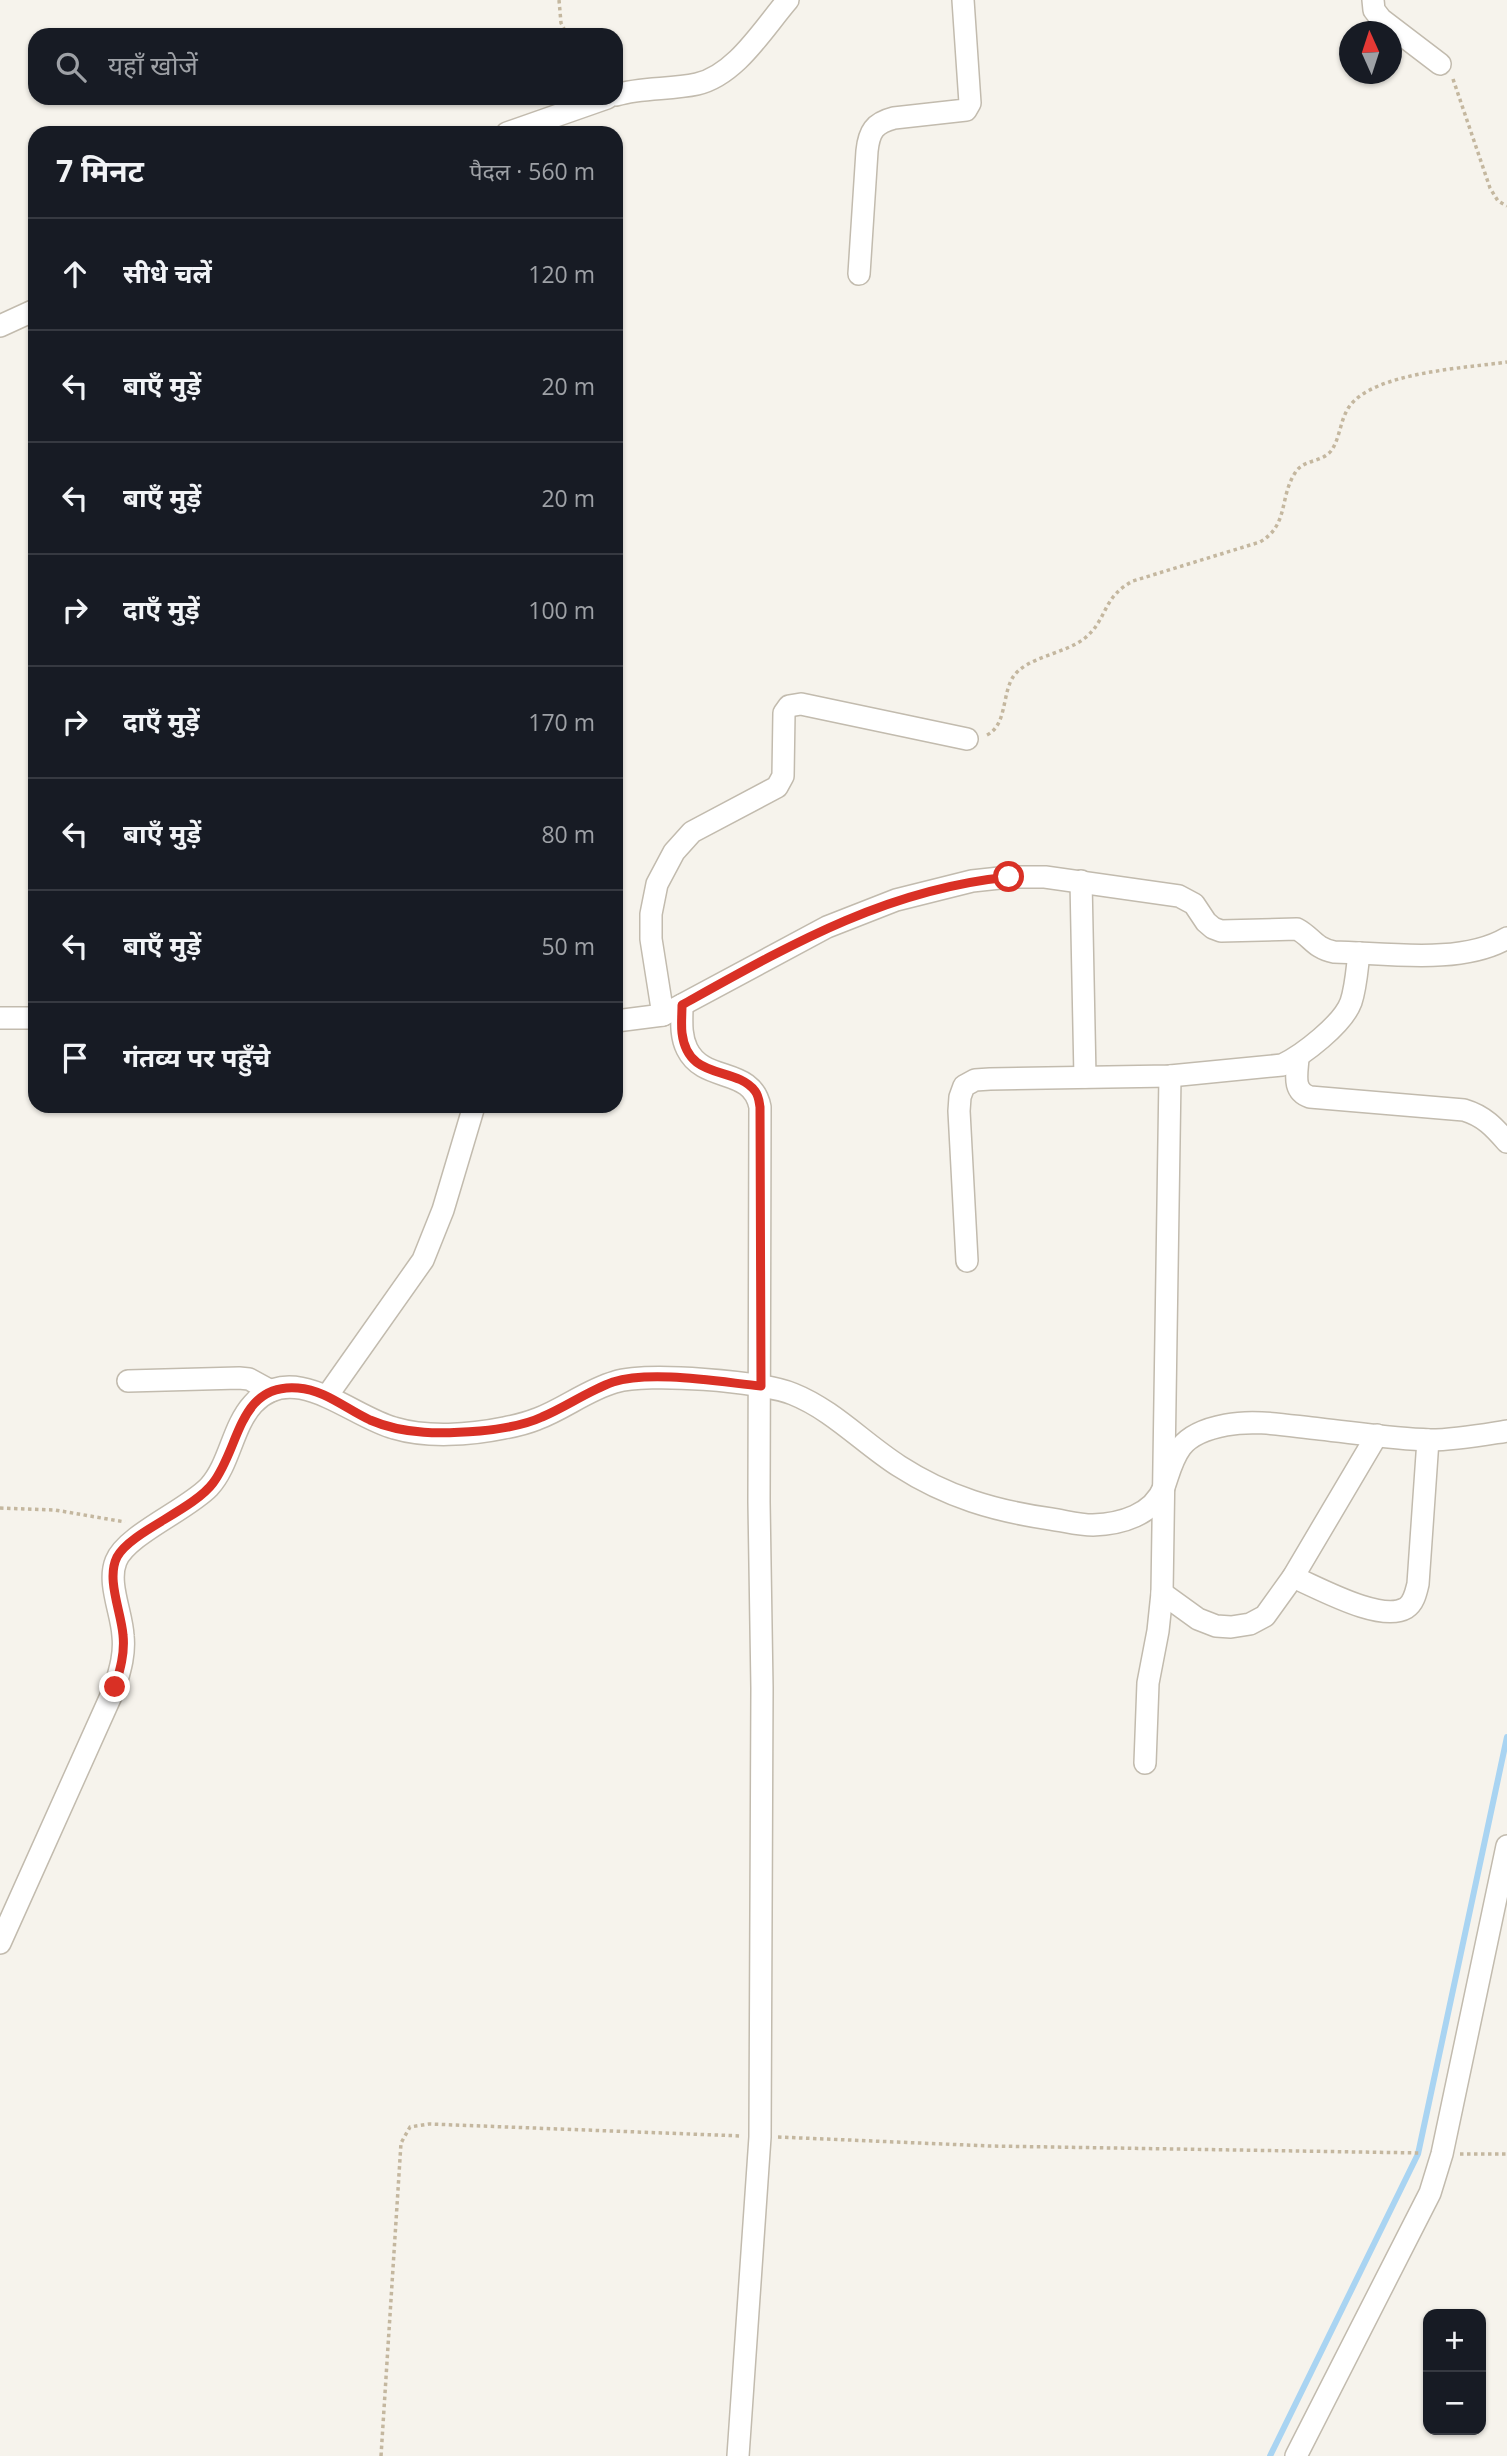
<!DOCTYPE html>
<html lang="hi">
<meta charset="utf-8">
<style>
:root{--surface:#171b24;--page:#242831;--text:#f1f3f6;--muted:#9ea1a6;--line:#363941}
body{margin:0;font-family:"Open Sans","Noto Sans Devanagari",sans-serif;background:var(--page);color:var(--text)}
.controls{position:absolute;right:21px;bottom:21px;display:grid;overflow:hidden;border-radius:14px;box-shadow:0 2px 5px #0004}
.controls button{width:63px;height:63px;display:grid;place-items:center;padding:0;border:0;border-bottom:2px solid var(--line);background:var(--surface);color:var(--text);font:35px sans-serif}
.compass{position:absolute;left:1339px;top:21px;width:63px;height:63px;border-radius:50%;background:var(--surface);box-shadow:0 2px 5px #0004;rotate:357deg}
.stop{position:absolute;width:21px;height:21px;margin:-16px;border:5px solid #d93025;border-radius:50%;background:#fff}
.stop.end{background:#d93025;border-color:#fff;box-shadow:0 2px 7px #0008}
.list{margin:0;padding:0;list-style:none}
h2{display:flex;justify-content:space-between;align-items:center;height:91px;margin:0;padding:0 28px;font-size:30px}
h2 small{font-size:23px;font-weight:400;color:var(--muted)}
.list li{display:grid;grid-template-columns:46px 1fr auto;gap:21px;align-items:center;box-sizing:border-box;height:112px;padding:0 28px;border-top:2px solid var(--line)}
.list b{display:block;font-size:26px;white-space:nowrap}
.list em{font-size:23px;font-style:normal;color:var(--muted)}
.icon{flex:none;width:38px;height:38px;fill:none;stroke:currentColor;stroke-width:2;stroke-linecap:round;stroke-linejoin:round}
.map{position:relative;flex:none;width:1507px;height:2456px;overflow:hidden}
.search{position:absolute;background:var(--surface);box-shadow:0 2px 5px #0004;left:28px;top:28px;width:595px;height:77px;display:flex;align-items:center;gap:18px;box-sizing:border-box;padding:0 24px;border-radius:21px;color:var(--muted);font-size:26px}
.panel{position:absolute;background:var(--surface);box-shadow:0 2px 5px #0004;left:28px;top:126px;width:595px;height:987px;border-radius:21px}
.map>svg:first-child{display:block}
</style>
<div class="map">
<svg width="1507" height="2456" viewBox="0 0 1507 2456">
<rect width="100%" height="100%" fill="#f6f3ec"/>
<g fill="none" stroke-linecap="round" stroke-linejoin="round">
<polyline stroke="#a9d4f2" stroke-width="6" points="1270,2456 1418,2154 1507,1737"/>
<defs>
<g id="minor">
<polyline points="1373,0 1374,10 1381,19 1440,64"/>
<path d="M616 95C642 87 670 90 697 84 736 75 763 29 788 0"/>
<polyline points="507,133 607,98"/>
<path d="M859 274 867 151C869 132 874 123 894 118L966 110 970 103 963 0"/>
<polyline points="0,326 35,310"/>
<polyline points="1081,881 1085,1077"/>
<path d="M682 1005C682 1019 680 1035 687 1049 704 1084 752 1066 760 1107L759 1502 762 1688 760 2137 738 2456"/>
<polyline points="663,1015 651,939 651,914 657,884 674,852 692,832 777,787 783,776 784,713 789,706 801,704 967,739"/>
<polyline points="0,1018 35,1018"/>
<path d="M616 1021 663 1015 827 927 896 900 972 881 1009 877H1045L1179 896 1194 904 1206 922 1213 928 1221 931 1297 929C1312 937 1314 948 1334 952 1386 953 1461 965 1507 938"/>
<path d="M1298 1058C1297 1074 1292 1091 1310 1097L1464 1110C1484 1116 1494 1127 1507 1142"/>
<path d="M967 1261 959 1111 960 1097 964 1086 975 1080 990 1079 1170 1076 1282 1065C1303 1055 1343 1024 1351 1002 1356 987 1357 969 1359 953"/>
<polyline points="128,1381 239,1378 249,1379 271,1391"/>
<polyline points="327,1396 423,1260 443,1210 474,1106"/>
<path d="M1293 1577C1319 1588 1381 1623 1406 1608 1414 1603 1416 1592 1418 1584L1428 1440"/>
<polyline points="1162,1593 1198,1619 1216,1626 1231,1627 1250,1624 1265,1616 1293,1577 1377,1435"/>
<polyline points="1145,1763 1148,1683 1158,1631 1162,1593 1170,1076"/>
<path d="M0 1943 115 1687C120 1670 125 1654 123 1636 122 1613 107 1583 116 1561 126 1535 187 1510 209 1487 230 1464 232 1427 253 1404 293 1359 352 1417 394 1428 427 1438 470 1435 504 1428 515 1426 527 1423 537 1419 564 1409 587 1390 615 1382 647 1372 761 1381 793 1394 833 1410 863 1443 899 1466 947 1497 995 1511 1051 1519 1065 1521 1079 1525 1093 1525 1121 1524 1153 1515 1164 1487 1169 1473 1172 1459 1181 1447 1191 1434 1210 1428 1226 1425 1256 1419 1289 1426 1320 1429 1356 1433 1394 1439 1430 1440 1456 1440 1482 1435 1507 1431"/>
<polyline points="1296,2456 1430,2193 1442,2154 1507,1846"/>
</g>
</defs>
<use href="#minor" stroke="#c2bbae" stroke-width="24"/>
<g stroke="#c4b79f" stroke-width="3.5" stroke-dasharray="3.5 3.5" stroke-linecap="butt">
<polyline points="559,0 561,23 567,35"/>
<polyline points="1453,79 1490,188 1498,201 1507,206"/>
<path d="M987 735C1007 725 1002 694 1013 677 1026 657 1065 654 1085 638 1108 619 1102 597 1133 581L1260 542C1289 525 1279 498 1295 473 1303 459 1321 463 1331 451 1340 439 1340 420 1349 407 1373 372 1467 368 1507 362"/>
<polyline points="0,1508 55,1510 125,1522"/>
<polyline points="778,2137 990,2146 1421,2153"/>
<polyline points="1460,2154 1507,2154"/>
<polyline points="381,2456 401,2143 410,2127 429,2124 742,2136"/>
</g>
<use href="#minor" stroke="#fff" stroke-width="21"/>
</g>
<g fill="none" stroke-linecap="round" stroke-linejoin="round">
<path stroke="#d93025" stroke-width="9" d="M115 1687C120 1670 125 1653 123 1635 121 1611 106 1579 117 1557 130 1532 193 1510 213 1483 240 1448 238 1383 298 1388 325 1390 346 1409 370 1420 405 1435 442 1434 480 1431 500 1429 523 1426 542 1417 566 1407 588 1391 613 1382 652 1370 720 1382 761 1386L760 1107C759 1102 759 1096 755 1091 735 1065 688 1082 682 1033 681 1024 682 1014 682 1005 788 946 886 889 1009 877"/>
</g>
</svg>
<div class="controls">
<button>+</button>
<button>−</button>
</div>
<svg class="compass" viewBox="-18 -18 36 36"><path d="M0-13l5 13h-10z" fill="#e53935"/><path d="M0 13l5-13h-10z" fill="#9ea1a6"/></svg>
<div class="stop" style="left:1009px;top:877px"></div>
<div class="stop end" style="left:115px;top:1687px"></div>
<div class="search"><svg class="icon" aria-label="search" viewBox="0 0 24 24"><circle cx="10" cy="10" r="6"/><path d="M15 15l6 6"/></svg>यहाँ खोजें</div>
<section class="panel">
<h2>7 मिनट<small>पैदल · 560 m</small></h2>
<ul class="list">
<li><svg class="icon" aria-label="ahead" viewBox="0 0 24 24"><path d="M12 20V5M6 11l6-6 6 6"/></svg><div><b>सीधे चलें</b></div><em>120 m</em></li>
<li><svg class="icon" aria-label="left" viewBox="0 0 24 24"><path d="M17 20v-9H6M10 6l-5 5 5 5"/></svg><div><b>बाएँ मुड़ें</b></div><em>20 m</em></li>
<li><svg class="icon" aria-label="left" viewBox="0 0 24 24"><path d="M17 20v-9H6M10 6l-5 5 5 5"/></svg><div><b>बाएँ मुड़ें</b></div><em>20 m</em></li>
<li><svg class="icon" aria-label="right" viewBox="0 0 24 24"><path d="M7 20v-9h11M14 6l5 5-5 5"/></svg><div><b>दाएँ मुड़ें</b></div><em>100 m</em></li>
<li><svg class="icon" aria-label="right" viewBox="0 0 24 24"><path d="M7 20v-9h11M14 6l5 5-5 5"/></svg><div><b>दाएँ मुड़ें</b></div><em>170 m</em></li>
<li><svg class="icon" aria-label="left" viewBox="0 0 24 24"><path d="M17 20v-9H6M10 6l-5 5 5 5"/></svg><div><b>बाएँ मुड़ें</b></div><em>80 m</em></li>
<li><svg class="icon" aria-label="left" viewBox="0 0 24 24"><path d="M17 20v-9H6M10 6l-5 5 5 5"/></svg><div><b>बाएँ मुड़ें</b></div><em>50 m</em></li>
<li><svg class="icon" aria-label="arrive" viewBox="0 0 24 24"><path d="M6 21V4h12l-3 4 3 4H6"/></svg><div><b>गंतव्य पर पहुँचे</b></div></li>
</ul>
</section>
</div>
